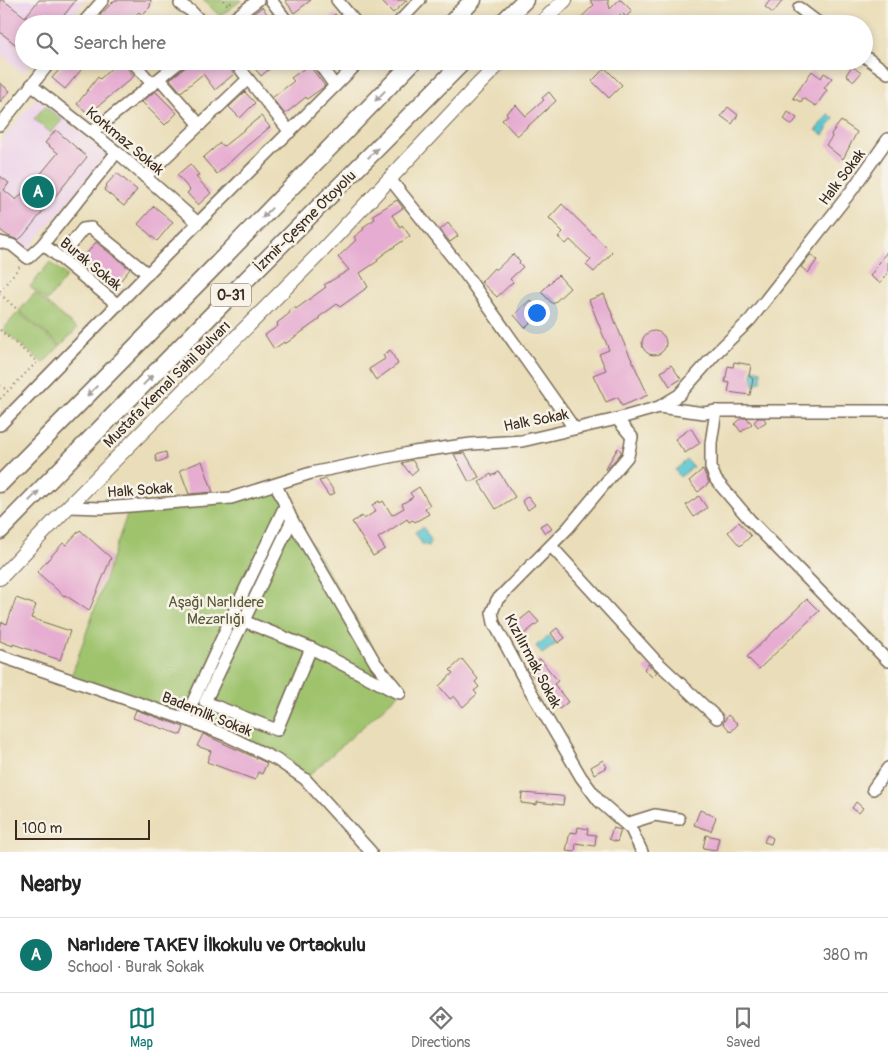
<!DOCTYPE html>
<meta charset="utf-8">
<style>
:root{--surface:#fff;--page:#f6f6f6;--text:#222;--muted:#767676;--line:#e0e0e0;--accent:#0f766e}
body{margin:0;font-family:Pangolin,sans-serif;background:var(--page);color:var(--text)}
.scale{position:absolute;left:15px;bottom:12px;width:135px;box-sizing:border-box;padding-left:5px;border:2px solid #3b2a1e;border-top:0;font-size:14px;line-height:18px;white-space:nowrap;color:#3b2a1e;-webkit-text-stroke:4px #f7f3e8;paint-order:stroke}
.you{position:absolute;left:536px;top:312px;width:18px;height:18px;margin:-12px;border:4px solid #fff;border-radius:50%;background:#1a73e8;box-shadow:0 0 0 8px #1a73e833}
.badge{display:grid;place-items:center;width:32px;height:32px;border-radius:50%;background:var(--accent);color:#fff;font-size:16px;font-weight:700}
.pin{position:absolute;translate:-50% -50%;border:2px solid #fff;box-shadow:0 1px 5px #0006}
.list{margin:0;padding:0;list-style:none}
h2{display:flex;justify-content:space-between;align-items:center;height:65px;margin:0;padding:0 20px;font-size:21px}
h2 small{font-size:16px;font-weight:400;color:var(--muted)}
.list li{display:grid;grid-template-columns:32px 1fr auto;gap:15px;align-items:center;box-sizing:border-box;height:75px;padding:0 20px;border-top:1px solid var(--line)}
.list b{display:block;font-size:19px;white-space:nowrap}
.list p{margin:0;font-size:16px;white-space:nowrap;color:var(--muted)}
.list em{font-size:16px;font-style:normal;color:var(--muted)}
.icon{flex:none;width:28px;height:28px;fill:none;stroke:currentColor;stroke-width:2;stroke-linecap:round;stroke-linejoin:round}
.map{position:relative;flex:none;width:888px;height:852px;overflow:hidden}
.search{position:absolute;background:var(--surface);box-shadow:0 2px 8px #0003;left:15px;right:15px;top:15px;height:55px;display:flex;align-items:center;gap:12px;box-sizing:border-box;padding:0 18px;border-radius:28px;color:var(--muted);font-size:19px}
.sheet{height:140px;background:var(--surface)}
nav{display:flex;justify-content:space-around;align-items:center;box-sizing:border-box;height:70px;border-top:1px solid var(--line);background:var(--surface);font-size:14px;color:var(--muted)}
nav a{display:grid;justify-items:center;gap:2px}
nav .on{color:var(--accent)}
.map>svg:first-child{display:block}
</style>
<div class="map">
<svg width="888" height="852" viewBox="0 0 888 852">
<rect width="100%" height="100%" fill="#f7f3e8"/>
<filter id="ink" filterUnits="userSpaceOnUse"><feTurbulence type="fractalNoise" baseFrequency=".02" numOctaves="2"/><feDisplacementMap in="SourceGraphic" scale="10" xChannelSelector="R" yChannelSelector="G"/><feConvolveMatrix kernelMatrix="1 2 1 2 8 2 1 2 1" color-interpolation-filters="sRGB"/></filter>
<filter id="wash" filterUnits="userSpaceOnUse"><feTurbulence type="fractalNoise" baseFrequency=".0096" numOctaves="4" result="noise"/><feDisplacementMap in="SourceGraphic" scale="20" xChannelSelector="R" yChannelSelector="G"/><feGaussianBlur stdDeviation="1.12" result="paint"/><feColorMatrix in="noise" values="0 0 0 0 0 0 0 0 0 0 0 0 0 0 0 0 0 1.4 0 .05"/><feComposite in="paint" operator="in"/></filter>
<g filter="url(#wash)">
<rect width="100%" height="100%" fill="#eadeba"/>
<g fill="#ecd1ea">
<polygon points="0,0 86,0 65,24 24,24 24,61 33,61 23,73 0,53"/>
<polygon points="37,97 107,154 26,252 0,230 0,142"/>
</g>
<g fill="#9fc36d" stroke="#6d7646">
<polygon points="203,0 242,0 220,16"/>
<polygon points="45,106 62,120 51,133 34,119"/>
<polygon points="50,262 67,276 47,301 30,287"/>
<polygon points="35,293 77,329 61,345 19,311"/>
<polygon points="18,312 60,346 43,363 3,330"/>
<polygon points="276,485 400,693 305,779 277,760 70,680 130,506 231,498"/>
</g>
<g fill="#5ac6d2" stroke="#4a7878">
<polygon points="828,114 834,118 823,135 816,130"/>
<polygon points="753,369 761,371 761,381 754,385 752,375"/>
<polygon points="687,460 693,467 680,477 675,470"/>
<polygon points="423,527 431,540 429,546 422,544 415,532"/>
<polygon points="549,636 556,644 542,654 536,646"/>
</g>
<g id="blocks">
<g fill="#e6acd1">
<polygon points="0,0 3,0 25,17 39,0 76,0 57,24 24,24 24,51 0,32"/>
<polygon points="115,0 151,0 150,7 142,15 139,12 126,24 107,24 100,15"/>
<polygon points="285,0 311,0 294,13"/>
<polygon points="380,0 407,0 393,13"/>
<polygon points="590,0 608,0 610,9 619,0 621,0 632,11 626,17 622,13 610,24 574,24 594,5"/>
<polygon points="770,0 783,0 773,13 765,7"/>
<polygon points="262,7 269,16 260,24 240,24"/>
<polygon points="335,14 344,24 324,24"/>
<polygon points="67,61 70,61 81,70 65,89 52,78"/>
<polygon points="119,61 121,61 134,76 89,114 77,104 98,77 100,79"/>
<polygon points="190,61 224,61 234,74 215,90 203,74 181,92 170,79 186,67"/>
<polygon points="249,61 279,61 261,76"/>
<polygon points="309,65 325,86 307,99 306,97 285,114 272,98 294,81 291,78"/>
<polygon points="852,66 861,73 854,81 846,75"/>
<polygon points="605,68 622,85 609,98 592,81"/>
<polygon points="812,71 821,78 824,73 832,78 824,88 827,90 816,106 803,98 801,102 793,98"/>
<polygon points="0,83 10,91 0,102"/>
<polygon points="154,92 156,92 177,113 165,125 142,102"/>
<polygon points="245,92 255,103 240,118 229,107"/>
<polygon points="549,92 556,101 517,136 502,120 508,115 506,113 516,105 526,116 544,100 542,98"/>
<polygon points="728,107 738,115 732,124 721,116"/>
<polygon points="788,112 797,118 792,125 784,119"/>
<polygon points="261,116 270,127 248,145 217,174 203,158 220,143 224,146"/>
<polygon points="841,121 857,132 843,159 826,145 832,137 831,134"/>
<polygon points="56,130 87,157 23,236 18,240 8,236 0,230 0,176 9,183 4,190 16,200 31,184 29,182 35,175 38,177 58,153 45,143"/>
<polygon points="190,164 199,175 196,177 211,193 198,205 187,193 190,190 177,175"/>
<polygon points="117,173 137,190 124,206 104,190 107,186 106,185"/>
<polygon points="397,200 403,208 392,215 400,227 402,225 410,236 385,253 377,259 378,261 360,273 368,287 340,307 337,304 319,317 320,319 285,344 284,342 274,349 265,335 278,326 277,323 290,313 289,311 295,307 296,309 326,287 324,285 349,270 338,257 356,240 354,237 364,229 363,227 375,219 373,215"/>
<polygon points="562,204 612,253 594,272 586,265 591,260 570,240 566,244 558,237 563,232 549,218"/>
<polygon points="154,206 173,222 157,241 138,224"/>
<polygon points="448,223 458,236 450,242 440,230"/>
<polygon points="96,242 130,269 116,286 83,258"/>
<polygon points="888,250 888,272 880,283 870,276"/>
<polygon points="513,254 520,261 519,263 523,267 510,279 513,282 497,297 481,282 494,268 496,270"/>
<polygon points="810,255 817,260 808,273 801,267"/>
<polygon points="558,275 570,288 553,304 541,292"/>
<polygon points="604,294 623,341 648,395 622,406 618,397 606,402 593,375 606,370 599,354 609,350 589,300"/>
<polygon points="530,300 542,312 525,328 514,315"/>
<circle cx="654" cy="343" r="12"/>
<polygon points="390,350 398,364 376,380 369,369 385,359 383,355"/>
<polygon points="734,362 751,365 749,376 753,379 750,395 728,392 730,383 725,382 728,366 733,367"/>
<polygon points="671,365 681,379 670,386 661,372"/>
<polygon points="742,418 747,418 752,424 741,432 735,424"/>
<polygon points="758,418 764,418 766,422 758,427 754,422"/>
<polygon points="691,428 700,443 685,453 675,439"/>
<polygon points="618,448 621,451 621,453 606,470 605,469"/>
<polygon points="166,452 167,459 157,462 155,455"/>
<polygon points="465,453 479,477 469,482 454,454"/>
<polygon points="412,460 418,469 411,475 402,463"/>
<polygon points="202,461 213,492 189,494 180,470"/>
<polygon points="703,469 709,483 698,492 689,481"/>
<polygon points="499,472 515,497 496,509 479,482 491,474 492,476"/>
<polygon points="326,479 335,493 329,496 319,481"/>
<polygon points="419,487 430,505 425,508 429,514 415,522 413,520 409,522 407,519 378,538 385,549 373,556 352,522 362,516 364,519 376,511 372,505 379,501 380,503 383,501 392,515 404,508 402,504 413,497 410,493"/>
<polygon points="528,496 535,505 528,510 522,501"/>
<polygon points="699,496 707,508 694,517 686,505"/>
<polygon points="547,522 552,529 545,533 540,526"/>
<polygon points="739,522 751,536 740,546 728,532"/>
<polygon points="80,530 111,558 89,611 65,595 64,596 37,572 63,543 66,545"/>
<polygon points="16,598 36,605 31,618 70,631 60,660 13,644 13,646 0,641 0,628 2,622 7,624"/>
<polygon points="807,599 819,611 759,669 747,657"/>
<polygon points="530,612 539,622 519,638 511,627"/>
<polygon points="557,628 565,638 558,643 551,633"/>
<polygon points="462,659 478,679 475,682 479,687 474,691 477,694 463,707 454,696 450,699 439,686 453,673 450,670"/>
<polygon points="540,659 558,681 554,684 568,702 559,709 527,669"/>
<polygon points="648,664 657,672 652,677 644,669"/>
<polygon points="136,710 184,727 181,735 133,718"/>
<polygon points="728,715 738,724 731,732 723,723"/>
<polygon points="203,734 267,763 262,774 258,772 255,780 207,762 211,751 197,746"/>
<polygon points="603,760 607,767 594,774 591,767"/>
<polygon points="522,793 560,796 564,797 563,805 537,802 537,805 521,803"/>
<polygon points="856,802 863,808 859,813 852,808"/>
<polygon points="700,810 716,817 711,831 694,825"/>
<polygon points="578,827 588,829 587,834 596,835 595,846 576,843 575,852 566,851 570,832 577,833"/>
<polygon points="613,828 621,830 617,842 609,839"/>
<polygon points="706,835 719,838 716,850 703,848"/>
<polygon points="767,835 773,838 771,844 764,842"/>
</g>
</g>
</g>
<g filter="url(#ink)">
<use href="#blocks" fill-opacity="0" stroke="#786955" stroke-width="1"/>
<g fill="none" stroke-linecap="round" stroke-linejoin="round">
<defs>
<g id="minor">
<polyline points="271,0 289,24"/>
<polyline points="337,0 357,24"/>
<polyline points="180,4 191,11 203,24"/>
<polyline points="799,8 820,24"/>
<polyline points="82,24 103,0"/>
<polyline points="227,24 258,0"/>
<polyline points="397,24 420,0"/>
<polyline points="864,56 888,73"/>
<polyline points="132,61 153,85"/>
<polyline points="234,61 290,132"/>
<polyline points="317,61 335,86"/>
<polyline points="160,79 200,125"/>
<polyline points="31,85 117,152 198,223"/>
<polyline points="0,125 51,61"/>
<polyline points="92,132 181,61"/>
<polyline points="145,177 248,79"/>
<polyline points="390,179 464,272 574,428"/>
<polyline points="0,242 12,245 28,258 43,244 117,152"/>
<polyline points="43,244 118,305"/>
<polyline points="67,249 83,229 91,228 148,274"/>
<polyline points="659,407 704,413 716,411 888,411"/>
<polyline points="716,411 711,443 711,468 716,480 750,520 888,661"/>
<polyline points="617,419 632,437 628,456 617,469 568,528 497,600 492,612 494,623 526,683 581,777 599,801 631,829 642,852"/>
<polyline points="0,425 163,258 360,61"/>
<polyline points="276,485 292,520 376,664 400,693"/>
<polyline points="68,507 101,508 130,506 231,498 311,473 414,452 471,444 522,441 617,419 659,407 679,395 718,351 750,320 852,190 888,139"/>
<polyline points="292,520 205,702 277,730 311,648"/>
<polyline points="551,546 654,659 717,718"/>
<polyline points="236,618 311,648 396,692"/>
<polyline points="0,656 185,719 228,736 277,760 305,779 371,852"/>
<polyline points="185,719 232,616 285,506"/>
<polyline points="873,789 888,768"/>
<polyline points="626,824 655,815 679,819"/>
</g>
<g id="major">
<polyline points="540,24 565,0"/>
<polyline points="0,578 68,507 319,254 476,87 502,61"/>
</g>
<g id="highway">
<polyline points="450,24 473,0"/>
<polyline points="501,24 525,0"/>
<polyline points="0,484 212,269 414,61"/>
<polyline points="0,531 235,291 464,61"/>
</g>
</defs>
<use href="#minor" stroke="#786955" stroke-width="14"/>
<use href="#major" stroke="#786955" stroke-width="16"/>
<use href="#highway" stroke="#786955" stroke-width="19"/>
<g stroke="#786955" stroke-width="2" stroke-dasharray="1 4" stroke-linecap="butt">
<polyline points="223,0 228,5 234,0"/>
<polyline points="0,291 21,265"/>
<polyline points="0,294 18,310"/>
<polyline points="0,330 37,362 0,399"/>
<polyline points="0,385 8,391"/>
</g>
<use href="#minor" stroke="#fff" stroke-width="11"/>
<use href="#major" stroke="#fff" stroke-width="14"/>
<use href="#highway" stroke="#fff" stroke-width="16"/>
</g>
<defs><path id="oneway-solid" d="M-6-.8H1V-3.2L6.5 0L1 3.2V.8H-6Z" transform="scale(1.25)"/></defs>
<g fill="#a79f9a">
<use href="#oneway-solid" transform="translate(380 96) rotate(134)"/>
<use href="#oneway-solid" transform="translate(373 153) rotate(-45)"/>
<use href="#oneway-solid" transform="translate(267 213) rotate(134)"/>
<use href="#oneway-solid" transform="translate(148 380) rotate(-46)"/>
<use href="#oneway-solid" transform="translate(92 391) rotate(135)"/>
<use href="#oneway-solid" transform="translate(34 496) rotate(-45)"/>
</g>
</g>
<g text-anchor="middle" stroke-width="5" stroke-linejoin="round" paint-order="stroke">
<rect fill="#f7f3e8" stroke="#73665b" stroke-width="1" x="211" y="283.5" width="40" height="23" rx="4"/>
<g font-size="14" font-weight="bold" fill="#3b2a1e">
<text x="231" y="300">O-31</text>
</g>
<g font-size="15" fill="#3b2a1e" stroke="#f7f3e8">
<text transform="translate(125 141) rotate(40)" y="5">Korkmaz Sokak</text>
<text transform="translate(842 177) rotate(-53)" y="5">Halk Sokak</text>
<text transform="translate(305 221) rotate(-45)" y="5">İzmir-Çeşme Otoyolu</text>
<text transform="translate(91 264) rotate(39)" y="5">Burak Sokak</text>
<text transform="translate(167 384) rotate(-45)" y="5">Mustafa Kemal Sahil Bulvarı</text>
<text transform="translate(536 420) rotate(-11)" y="5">Halk Sokak</text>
<text transform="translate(140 490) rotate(-4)" y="5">Halk Sokak</text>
<text transform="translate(533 661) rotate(62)" y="5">Kızılırmak Sokak</text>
<text transform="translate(207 714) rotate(22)" y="5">Bademlik Sokak</text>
</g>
<g font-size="15" fill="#595836" stroke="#f7f3e8">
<text x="216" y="607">Aşağı Narlıdere<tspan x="216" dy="17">Mezarlığı</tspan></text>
</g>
</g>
</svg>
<div class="scale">100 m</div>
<div class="you"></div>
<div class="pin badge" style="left:38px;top:192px">A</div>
<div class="search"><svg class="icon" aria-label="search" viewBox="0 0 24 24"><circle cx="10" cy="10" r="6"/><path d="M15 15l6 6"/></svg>Search here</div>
</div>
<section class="sheet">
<h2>Nearby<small></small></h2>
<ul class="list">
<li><span class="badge">A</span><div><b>Narlıdere TAKEV İlkokulu ve Ortaokulu</b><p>School · Burak Sokak</p></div><em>380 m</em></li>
</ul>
</section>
<nav>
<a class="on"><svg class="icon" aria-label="map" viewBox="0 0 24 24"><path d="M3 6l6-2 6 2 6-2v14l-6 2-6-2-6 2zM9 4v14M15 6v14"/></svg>Map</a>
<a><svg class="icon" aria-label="directions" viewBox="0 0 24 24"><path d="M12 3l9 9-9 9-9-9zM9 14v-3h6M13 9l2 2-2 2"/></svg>Directions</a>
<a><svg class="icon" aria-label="saved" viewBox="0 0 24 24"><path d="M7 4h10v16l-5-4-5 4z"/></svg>Saved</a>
</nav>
